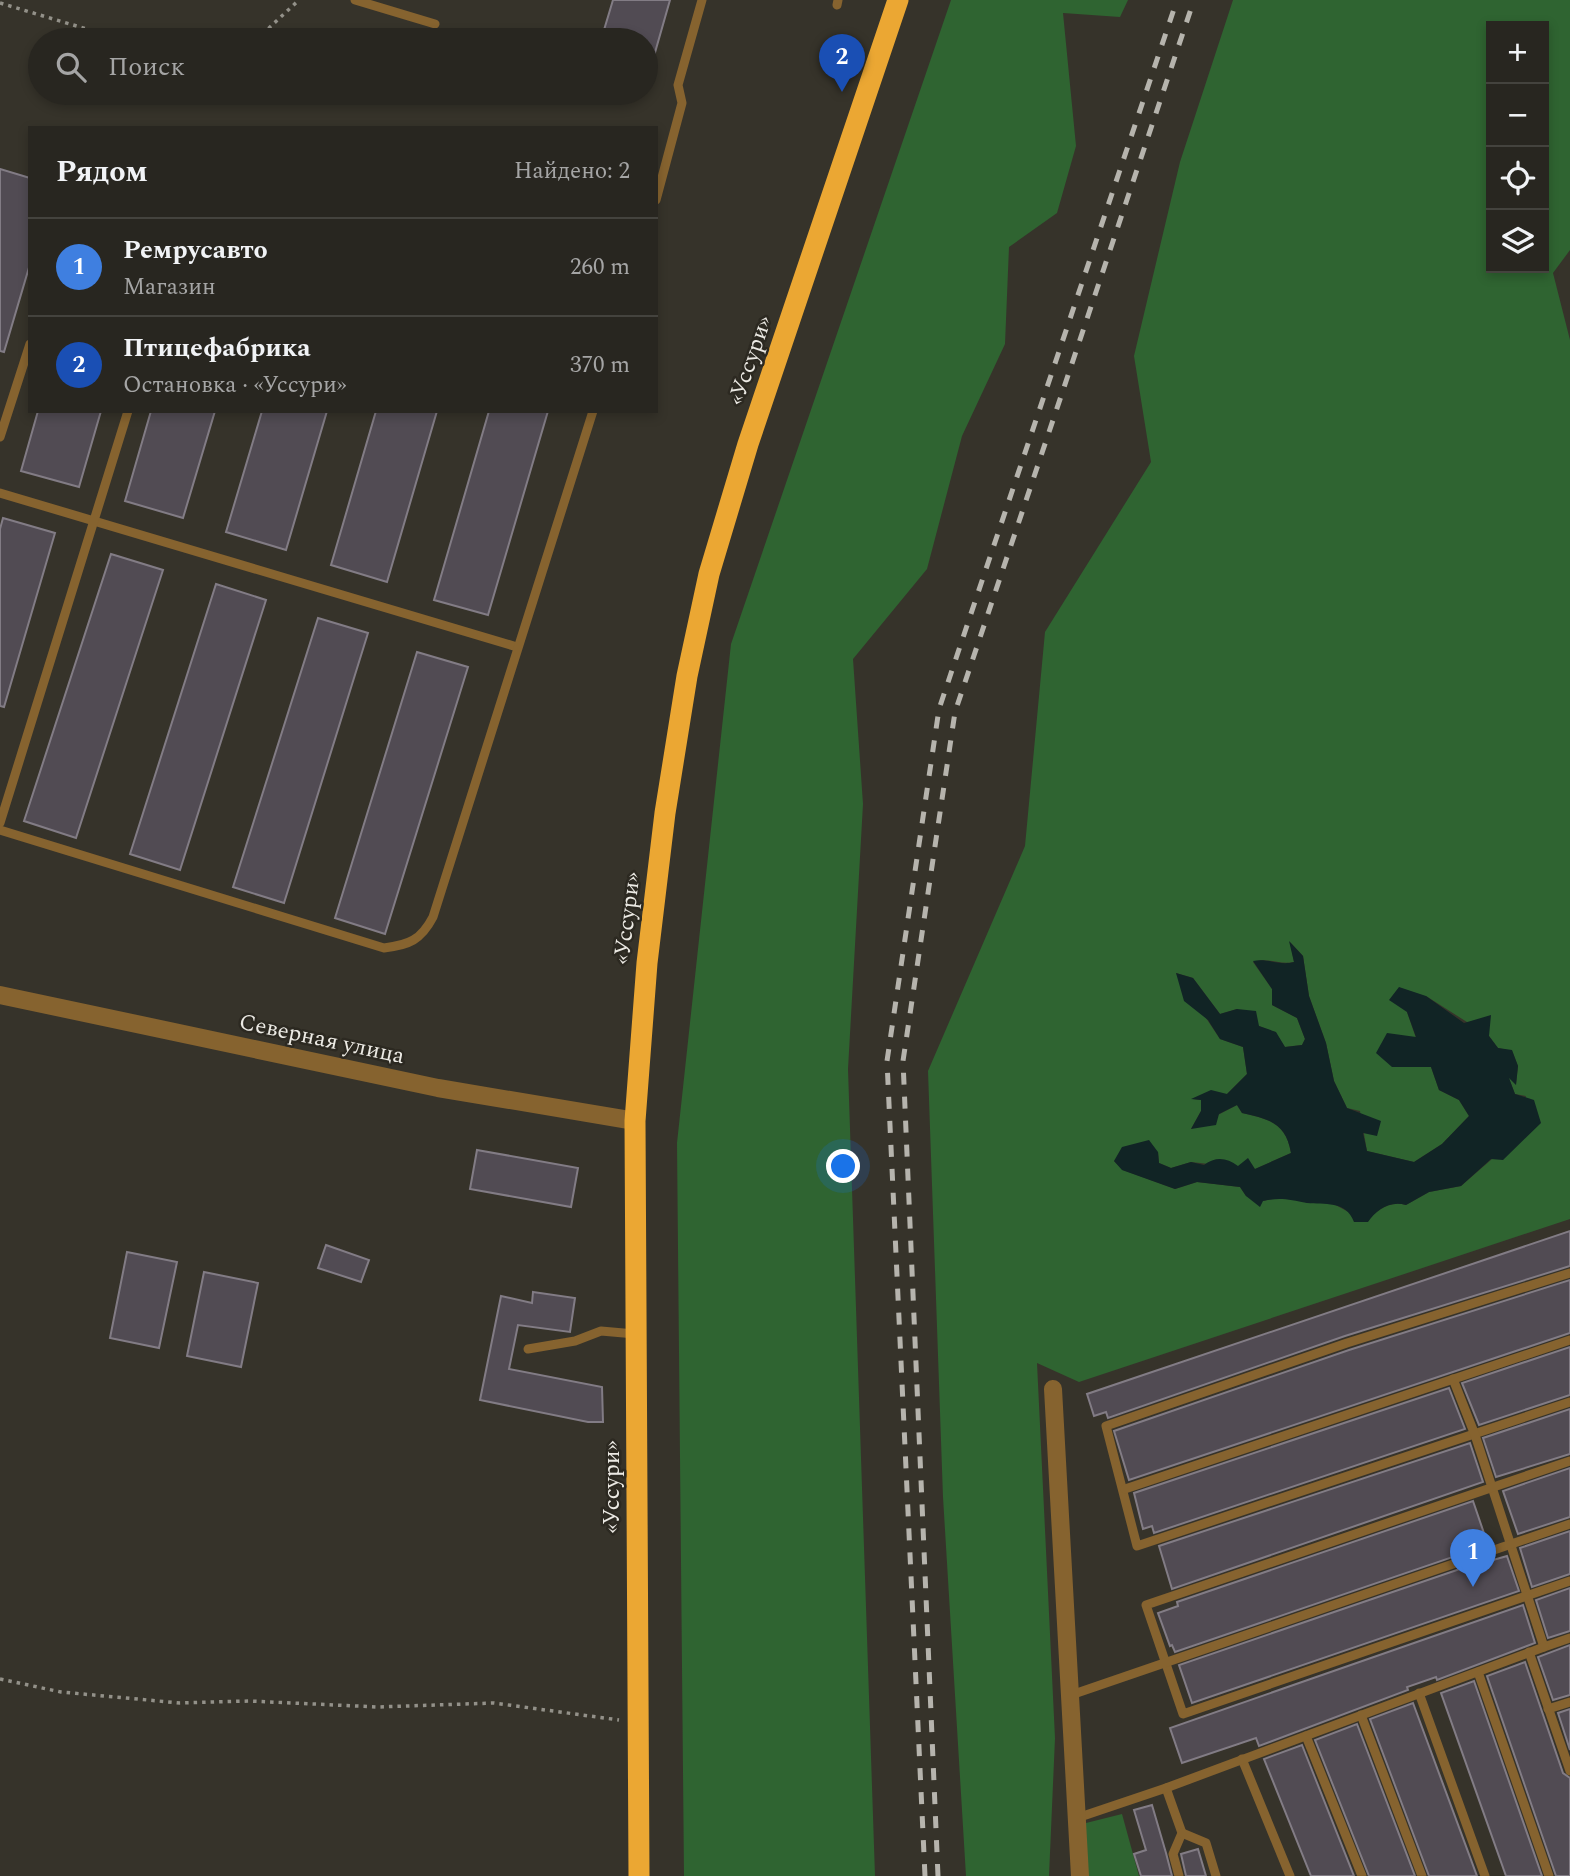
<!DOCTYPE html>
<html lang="ru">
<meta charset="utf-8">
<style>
:root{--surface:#282620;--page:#302e29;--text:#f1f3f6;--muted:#a5a5a5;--line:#44433e;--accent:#efa73e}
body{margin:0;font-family:Spectral,serif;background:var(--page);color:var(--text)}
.controls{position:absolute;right:21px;top:21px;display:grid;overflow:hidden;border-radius:0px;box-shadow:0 4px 10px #0003}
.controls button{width:63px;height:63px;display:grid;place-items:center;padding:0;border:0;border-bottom:2px solid var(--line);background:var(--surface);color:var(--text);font:35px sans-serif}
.you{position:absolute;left:844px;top:1167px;width:24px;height:24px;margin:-18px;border:5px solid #fff;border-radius:50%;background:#1a73e8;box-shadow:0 0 0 10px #1a73e833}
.badge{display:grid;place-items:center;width:46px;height:46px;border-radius:50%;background:var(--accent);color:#fff;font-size:23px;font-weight:700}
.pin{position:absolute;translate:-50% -58px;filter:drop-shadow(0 2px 4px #0008)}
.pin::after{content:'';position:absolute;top:37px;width:24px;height:21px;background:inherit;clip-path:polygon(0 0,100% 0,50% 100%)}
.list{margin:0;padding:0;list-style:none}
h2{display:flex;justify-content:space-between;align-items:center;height:91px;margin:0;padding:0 28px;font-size:30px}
h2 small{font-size:23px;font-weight:400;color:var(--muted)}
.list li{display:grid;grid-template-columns:46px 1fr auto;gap:21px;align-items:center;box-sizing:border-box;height:98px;padding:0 28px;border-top:2px solid var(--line)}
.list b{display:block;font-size:26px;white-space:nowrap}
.list p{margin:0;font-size:23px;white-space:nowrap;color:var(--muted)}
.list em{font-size:23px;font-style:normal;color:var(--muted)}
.icon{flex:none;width:38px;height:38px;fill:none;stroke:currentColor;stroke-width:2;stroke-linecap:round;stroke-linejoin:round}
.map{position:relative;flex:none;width:1570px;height:1876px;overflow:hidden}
.search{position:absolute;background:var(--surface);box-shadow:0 4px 10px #0003;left:28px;top:28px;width:630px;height:77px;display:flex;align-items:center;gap:18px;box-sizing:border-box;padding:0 24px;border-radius:38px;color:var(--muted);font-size:26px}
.panel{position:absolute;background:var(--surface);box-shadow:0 4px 10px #0003;left:28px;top:126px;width:630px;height:287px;border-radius:0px}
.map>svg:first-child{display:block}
</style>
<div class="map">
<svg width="1570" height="1876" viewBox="0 0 1570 1876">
<rect width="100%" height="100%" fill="#36332a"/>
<g fill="#2f6431" fill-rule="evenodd">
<polygon points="951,0 1128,0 1120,17 1063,13 1076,146 1057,213 1009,247 1005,344 962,436 927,569 853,659 863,804 848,1069 875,1876 684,1876 677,1143 731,644"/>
<path d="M1233 0H1570V250L1553 273 1570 340V1219L1079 1382 1037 1363 1055 1738 1049 1876H966L943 1497 928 1071 1025 846 1045 632 1151 462 1134 356 1180 162ZM1491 26H1544V268H1491ZM1290 942 1303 956 1309 996 1326 1043 1334 1081 1347 1108 1360 1111 1367 1151 1414 1162 1442 1144 1469 1116 1459 1100 1439 1090 1431 1067H1392L1416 1038 1407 1012 1426 996 1489 1036 1498 1048 1512 1051 1518 1066 1516 1084 1508 1076 1515 1094 1526 1096 1503 1159H1492L1461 1186 1429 1192 1406 1205C1390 1200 1376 1210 1367 1222L1330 1202 1309 1203 1282 1197 1263 1201 1246 1196 1240 1187 1197 1182 1175 1189 1123 1170 1114 1161 1158 1152 1159 1163 1171 1168 1191 1162 1255 1169 1291 1153C1286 1123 1269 1119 1242 1113L1237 1105 1191 1129 1201 1111V1100L1193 1099 1226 1095 1247 1074 1243 1047 1220 1039 1176 973 1193 978 1220 1014 1237 1009 1259 1026 1275 1032 1285 1047 1302 1045 1305 1039 1297 1018 1272 1005V989L1253 962C1268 957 1279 965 1294 962Z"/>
<polygon points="1122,1814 1139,1876 1086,1876 1086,1823"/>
</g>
<path fill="#112425" d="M1289 941 1303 956 1309 996 1326 1043 1334 1081 1347 1108 1381 1121 1377 1136 1363 1133 1367 1151 1414 1162 1442 1144 1469 1116 1459 1100 1439 1090 1431 1067H1392L1376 1053 1387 1033 1416 1037 1407 1012 1389 1000 1399 987 1426 996 1464 1023 1491 1015 1489 1036 1498 1048 1512 1050 1518 1066 1516 1085 1509 1078 1515 1094 1534 1100 1541 1123 1503 1160 1491 1159 1461 1186 1429 1192 1406 1205C1390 1200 1376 1210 1368 1222H1354C1346 1200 1324 1205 1307 1203 1290 1200 1281 1197 1263 1201L1260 1207 1246 1196 1240 1187 1197 1182 1175 1189 1122 1170 1114 1161 1122 1147 1149 1140 1158 1152 1159 1163 1171 1168 1191 1162 1204 1165C1216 1156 1227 1158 1238 1166L1248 1158 1255 1169 1291 1153C1286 1123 1269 1119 1242 1113L1237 1105 1219 1114 1216 1125 1191 1129 1201 1111V1100L1191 1099 1211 1090 1227 1094 1247 1074 1243 1047 1220 1039 1208 1020 1184 1001 1176 973 1193 978 1220 1014 1237 1009 1256 1011 1259 1026 1276 1032 1285 1047 1302 1045 1305 1039 1297 1018 1272 1005V989L1253 961C1268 958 1279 966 1294 962Z"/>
<g fill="#514b53" stroke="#827c85" stroke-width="2">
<polygon points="613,0 670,0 650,70 646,69 646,40 601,40"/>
<polygon points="0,169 30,178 30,264 4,352 0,351"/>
<polygon points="38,411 101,411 79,487 21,471"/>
<polygon points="151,411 215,411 183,518 125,501"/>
<polygon points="262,411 327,411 286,550 226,532"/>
<polygon points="376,411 437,411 387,582 331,565"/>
<polygon points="489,411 548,411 488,615 434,600"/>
<polygon points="3,518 55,533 4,707 0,706 0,529"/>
<polygon points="111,554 163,570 76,838 24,821"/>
<polygon points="216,584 266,600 180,870 130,854"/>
<polygon points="318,618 368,633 284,903 233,887"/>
<polygon points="417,652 468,667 385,934 335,918"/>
<polygon points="477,1150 578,1168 571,1207 470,1189"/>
<polygon points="1570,1231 1570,1266 1345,1336 1108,1418 1106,1412 1094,1416 1087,1394"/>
<polygon points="326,1245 369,1260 361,1282 318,1268"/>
<polygon points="127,1252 177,1262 159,1348 110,1338"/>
<polygon points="204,1272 258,1283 241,1367 187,1356"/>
<polygon points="1570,1280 1570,1333 1129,1480 1114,1431 1349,1350"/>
<polygon points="533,1292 575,1298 570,1332 518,1325 509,1369 602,1387 603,1422 588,1422 480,1400 501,1296 532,1303"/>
<polygon points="1570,1347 1570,1395 1479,1425 1462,1383"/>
<polygon points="1449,1388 1465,1429 1154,1533 1152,1526 1143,1529 1134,1493"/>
<polygon points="1570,1409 1570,1454 1496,1477 1483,1438"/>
<polygon points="1470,1443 1483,1482 1172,1589 1159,1546"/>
<polygon points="1570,1468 1570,1517 1518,1534 1503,1491"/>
<polygon points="1473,1501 1488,1545 1175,1652 1172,1645 1170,1646 1158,1613 1178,1606 1177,1602"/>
<polygon points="1570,1531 1570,1574 1532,1587 1520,1548"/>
<polygon points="1507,1556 1519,1591 1192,1703 1179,1665 1492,1558 1493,1560"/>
<polygon points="1570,1588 1570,1631 1548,1638 1536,1600"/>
<polygon points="1523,1605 1535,1643 1437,1680 1436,1677 1407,1687 1408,1690 1259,1746 1256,1738 1182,1763 1170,1728"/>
<polygon points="1570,1645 1570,1695 1553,1700 1538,1657"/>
<polygon points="1525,1662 1563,1773 1570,1778 1570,1876 1556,1876 1487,1676"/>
<polygon points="1474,1681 1542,1876 1506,1876 1441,1693"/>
<polygon points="1413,1703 1477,1876 1429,1876 1370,1719"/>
<polygon points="1570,1709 1570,1750 1558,1713"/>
<polygon points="1357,1724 1415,1876 1369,1876 1315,1740"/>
<polygon points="1302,1745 1354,1876 1311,1876 1264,1759"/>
<polygon points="1152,1805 1166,1853 1172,1876 1141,1876 1134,1854 1146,1850 1134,1810"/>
<polygon points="1198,1849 1206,1876 1186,1876 1181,1854"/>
</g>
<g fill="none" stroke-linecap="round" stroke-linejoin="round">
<g stroke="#939189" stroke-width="3.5" stroke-dasharray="3.5 5" stroke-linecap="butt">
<polyline points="0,3 123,40"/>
<polyline points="256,40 299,0"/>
<polyline points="0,1679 61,1692 180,1703 249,1701 378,1707 494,1703 619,1720"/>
</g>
<g stroke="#86632f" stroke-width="9">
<polyline points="355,0 435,24"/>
<polyline points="837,5 838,0"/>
<polyline points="656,200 682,103 678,85 702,0"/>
<polyline points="0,437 30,344"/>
<polyline points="0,493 517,647"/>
<polyline points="0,823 128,411"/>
<path d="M0 830 384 948C409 945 421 940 433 917L593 411"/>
<polyline points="1570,1273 1347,1343 1106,1426 1137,1546 1570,1402"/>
<polyline points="528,1349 575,1341 601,1331 635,1334"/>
<polyline points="1453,1379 1475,1435 1544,1647 1570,1638"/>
<polyline points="1570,1461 1146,1605 1183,1714 1570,1581"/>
<polyline points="1125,1489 1570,1340"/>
<polyline points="1529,1652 1570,1771"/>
<polyline points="1478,1672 1549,1876"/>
<polyline points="1419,1693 1485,1876"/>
<polyline points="1071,1695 1570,1524"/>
<polyline points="1548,1709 1570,1702"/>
<polyline points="1361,1715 1422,1876"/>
<polyline points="1306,1736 1362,1876"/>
<polyline points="1242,1759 1290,1876"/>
<polyline points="1166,1788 1182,1833 1173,1854 1179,1876"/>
<polyline points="1077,1818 1166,1788 1544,1647"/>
<polyline points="1182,1833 1206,1843 1216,1876"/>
</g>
<g stroke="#86632f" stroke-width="18">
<polyline points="0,995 438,1088 635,1121"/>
<polyline points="1053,1389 1080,1876"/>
</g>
<polyline stroke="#eba733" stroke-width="21" points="639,1876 635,1121 647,963 665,813 687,676 709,574 748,444 898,0"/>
<g stroke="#b6b4ad" stroke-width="5" stroke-dasharray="12 12" stroke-linecap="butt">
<polyline points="925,1876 887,1061 939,709 1177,0"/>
<polyline points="938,1876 903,1061 955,712 1194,0"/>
</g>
</g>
<g text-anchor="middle" stroke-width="5" stroke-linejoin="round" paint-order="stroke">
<g font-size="23" fill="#eceae4" stroke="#2c2921">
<text transform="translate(749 360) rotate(-71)" y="8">«Уссури»</text>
<text transform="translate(626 918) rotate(-83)" y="8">«Уссури»</text>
<text transform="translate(322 1038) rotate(12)" y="8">Северная улица</text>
<text transform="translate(611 1487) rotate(-90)" y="8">«Уссури»</text>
</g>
</g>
</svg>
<div class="controls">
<button>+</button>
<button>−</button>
<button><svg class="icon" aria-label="locate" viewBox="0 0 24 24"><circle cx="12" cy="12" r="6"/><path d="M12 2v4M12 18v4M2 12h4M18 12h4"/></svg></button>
<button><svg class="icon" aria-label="layers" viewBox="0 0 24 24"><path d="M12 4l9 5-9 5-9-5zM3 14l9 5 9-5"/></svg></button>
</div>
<div class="you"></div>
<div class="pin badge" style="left:1473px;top:1587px;background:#3f7fe0">1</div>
<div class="pin badge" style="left:842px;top:92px;background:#1a4fb4">2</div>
<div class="search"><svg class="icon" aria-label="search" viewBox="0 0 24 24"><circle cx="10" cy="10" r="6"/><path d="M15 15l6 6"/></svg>Поиск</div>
<section class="panel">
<h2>Рядом<small>Найдено: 2</small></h2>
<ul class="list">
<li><span class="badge" style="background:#3f7fe0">1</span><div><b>Ремрусавто</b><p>Магазин</p></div><em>260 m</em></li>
<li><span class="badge" style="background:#1a4fb4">2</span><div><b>Птицефабрика</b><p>Остановка · «Уссури»</p></div><em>370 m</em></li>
</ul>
</section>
</div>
